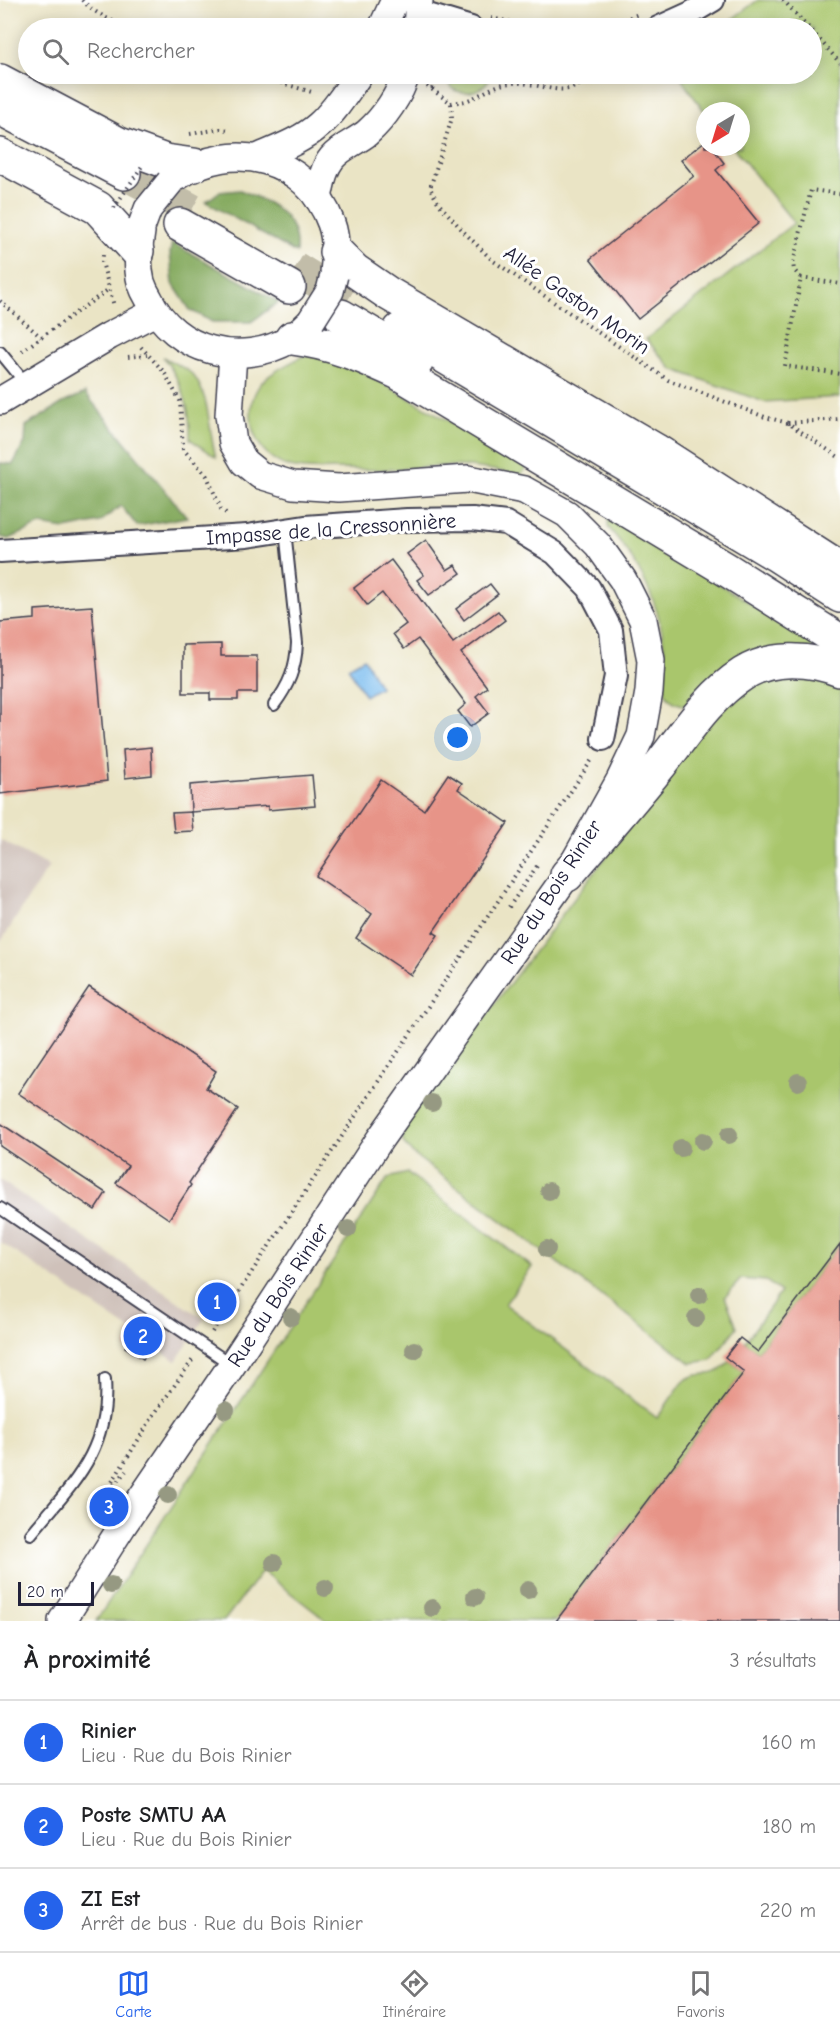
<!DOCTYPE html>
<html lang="fr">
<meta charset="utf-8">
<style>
:root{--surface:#fff;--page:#f2f2f2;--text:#202124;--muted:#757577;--line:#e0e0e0;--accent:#2563eb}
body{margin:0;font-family:"Comic Neue",sans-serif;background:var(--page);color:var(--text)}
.compass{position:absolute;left:696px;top:102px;width:54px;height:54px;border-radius:50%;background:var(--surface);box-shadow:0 3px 15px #0003;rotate:218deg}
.scale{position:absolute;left:18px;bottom:15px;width:76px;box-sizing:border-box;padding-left:6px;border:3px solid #22223b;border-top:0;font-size:16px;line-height:21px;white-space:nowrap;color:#22223b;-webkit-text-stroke:4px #fff;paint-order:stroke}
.you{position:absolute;left:458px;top:738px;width:21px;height:21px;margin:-15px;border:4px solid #fff;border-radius:50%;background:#1a73e8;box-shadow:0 0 0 9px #1a73e833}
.badge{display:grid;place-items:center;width:39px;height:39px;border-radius:50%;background:var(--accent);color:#fff;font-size:20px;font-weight:700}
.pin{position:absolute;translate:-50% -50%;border:3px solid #fff;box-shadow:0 2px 6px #0006}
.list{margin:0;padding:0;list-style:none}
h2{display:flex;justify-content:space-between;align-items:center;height:78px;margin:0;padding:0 24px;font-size:26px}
h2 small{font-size:20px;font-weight:400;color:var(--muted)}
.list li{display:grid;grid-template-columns:39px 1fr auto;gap:18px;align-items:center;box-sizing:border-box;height:84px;padding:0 24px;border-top:2px solid var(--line)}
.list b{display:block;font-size:22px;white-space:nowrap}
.list p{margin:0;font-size:20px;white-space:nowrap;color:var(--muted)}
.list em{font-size:20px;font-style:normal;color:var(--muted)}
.icon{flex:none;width:33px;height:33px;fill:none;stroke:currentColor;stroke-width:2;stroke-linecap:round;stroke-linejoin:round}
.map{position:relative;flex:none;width:840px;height:1621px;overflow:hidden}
.search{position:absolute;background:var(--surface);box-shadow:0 3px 15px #0003;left:18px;right:18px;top:18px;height:66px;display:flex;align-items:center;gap:15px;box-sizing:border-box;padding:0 21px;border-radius:33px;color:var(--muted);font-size:22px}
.sheet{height:330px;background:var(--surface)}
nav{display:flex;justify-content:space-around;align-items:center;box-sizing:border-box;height:84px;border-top:2px solid var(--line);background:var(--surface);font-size:16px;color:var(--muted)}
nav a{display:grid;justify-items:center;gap:3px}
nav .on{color:var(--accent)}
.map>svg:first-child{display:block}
</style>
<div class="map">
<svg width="840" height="1621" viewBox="0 0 840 1621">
<rect width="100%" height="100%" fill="#fff"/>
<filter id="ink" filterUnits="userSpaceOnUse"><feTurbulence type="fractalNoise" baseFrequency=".0167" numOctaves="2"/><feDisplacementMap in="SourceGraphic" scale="12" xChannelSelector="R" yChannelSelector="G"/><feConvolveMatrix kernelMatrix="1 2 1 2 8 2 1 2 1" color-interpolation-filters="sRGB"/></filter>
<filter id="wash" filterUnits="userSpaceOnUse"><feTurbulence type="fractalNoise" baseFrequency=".008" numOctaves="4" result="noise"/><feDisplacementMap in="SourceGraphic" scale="24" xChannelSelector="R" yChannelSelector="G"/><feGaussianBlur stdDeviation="1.35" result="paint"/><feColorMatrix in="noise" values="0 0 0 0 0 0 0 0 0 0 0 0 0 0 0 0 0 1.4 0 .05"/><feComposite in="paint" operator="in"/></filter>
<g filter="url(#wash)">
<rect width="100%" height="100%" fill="#eae4c5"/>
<g fill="#cfc1ba">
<polygon points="0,840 49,866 0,943"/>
<polygon points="0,1180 204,1319 176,1361 0,1242"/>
</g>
<g fill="#a9c66c" stroke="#667454" stroke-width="1.5">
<polygon points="758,0 840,0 840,397 764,402 672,369 646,339 794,223 733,147 741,147 741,111 705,112 686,86 679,74 812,74 812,28 720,28"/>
<path d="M445 74H491C487 90 468 96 454 90L446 80Z"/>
<path d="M303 356H335L528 466 521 475C500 471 479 467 458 466 443 465 428 468 412 468 390 470 367 470 344 469 327 469 306 471 290 467 267 461 251 439 251 416 250 380 275 371 303 356Z"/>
<path d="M163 357C171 362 185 367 192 374 211 395 208 432 216 457L190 439C191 407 182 382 163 357Z"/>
<path d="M611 517 819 646 689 705C681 706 669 702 666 693 663 688 665 656 664 647 660 602 637 560 608 527V519Z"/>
<polygon points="786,673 840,680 840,1244 758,1352 745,1342 781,1292 766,1281 741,1279 725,1297 737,1327 711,1360 691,1363 413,1154 403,1142 402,1126 711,718 756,682"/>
<path d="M408 1173 532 1267 505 1304 657 1418C667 1406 675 1388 687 1379 704 1368 711 1383 730 1361L744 1372 556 1621H327L262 1571 224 1621H96L388 1178Z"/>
</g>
<g fill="#86ab60" stroke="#54664e" stroke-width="1.5">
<path d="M240 190C271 203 299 215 296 253L206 202 219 192Z"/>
<polygon points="172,243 279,302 251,322 212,322 190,310 173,284 170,253"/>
<polygon points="85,393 187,517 137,526 121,506 100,522 65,529 40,525 9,539 0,537 0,463 13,464 25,442 26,426 63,403"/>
</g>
<polygon fill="#78bbee" stroke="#4d6e94" stroke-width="1.5" points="364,658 380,687 365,696 348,667"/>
<g id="blocks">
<g fill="#e79488">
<polygon points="705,141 705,147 712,147 724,163 716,170 759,223 638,319 590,259 694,176 681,160"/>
<polygon points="426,540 447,570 455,565 461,573 429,595 417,580 424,575 407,554"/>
<polygon points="391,560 453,643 498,611 505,620 461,653 487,687 476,696 489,713 470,727 458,711 466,704 418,639 404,649 393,634 406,624 382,593 367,605 354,588"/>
<polygon points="490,584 498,594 464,620 456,609"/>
<polygon points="92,606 107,781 0,794 0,622 35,619 35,610"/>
<polygon points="221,644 221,656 257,656 257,693 238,693 238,700 210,700 210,693 183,693 183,645"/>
<polygon points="151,747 152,775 125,778 123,750"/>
<polygon points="448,774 462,783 458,789 508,823 433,932 438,935 411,975 356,938 372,914 316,876 381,780 424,810"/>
<polygon points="312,775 315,806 268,810 268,806 191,812 190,785"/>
<polygon points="191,812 193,831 174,832 172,813"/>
<polygon points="89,987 216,1071 206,1088 238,1109 189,1183 191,1185 169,1219 116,1183 128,1166 18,1093"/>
<polygon points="0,1123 106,1193 95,1210 0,1146"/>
<polygon points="840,1244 840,1621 556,1621 744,1372 725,1357 740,1338 758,1352"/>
<polygon points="214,1290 229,1301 220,1313 205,1303"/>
<polygon points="136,1324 157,1338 143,1359 125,1347 132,1337 128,1335"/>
</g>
</g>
</g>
<g filter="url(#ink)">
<use href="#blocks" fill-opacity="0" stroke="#403f50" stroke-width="1.5"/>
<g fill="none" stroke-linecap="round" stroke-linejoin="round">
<g stroke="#c2bda9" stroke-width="33" stroke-dasharray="33 16" stroke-linecap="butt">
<polyline points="124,173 192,210"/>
<polyline points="295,268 348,300"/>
</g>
<defs>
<g id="service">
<polyline points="0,352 27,385"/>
<path d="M274 705C289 685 296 668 297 643L285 530"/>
<polyline points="0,1208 232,1365"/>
<path d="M31 1534C73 1483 110 1451 105 1379"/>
</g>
<g id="minor">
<polyline points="418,12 471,28"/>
<polyline points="658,28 691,13 713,0"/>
<polyline points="0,551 247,536 305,527 407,520 472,519 506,523 555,553 589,588 611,630 616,676 603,739"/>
</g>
<g id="tertiary">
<polyline points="382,28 395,0"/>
<polyline points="417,28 419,0"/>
<path d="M257 158C278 149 301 141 319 125 335 111 347 91 359 74"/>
<path d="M178 176C233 139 307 157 331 223 337 239 336 257 334 273"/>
<path d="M318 198C321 184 323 169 332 158 341 147 357 141 367 133 384 118 400 95 406 74"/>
<path d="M141 232C138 249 137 266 141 282 143 288 146 294 149 299 175 352 241 368 291 339 297 335 303 329 308 324"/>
<polyline points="0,401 109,336 155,312"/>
<polyline points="62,1621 123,1525 232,1365 380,1139 567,875 620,780 641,736 649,692 651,660 643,620 623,580 598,545 567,514 524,490 468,479 339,488 293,485 260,475 244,462 233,443 229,415 233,354"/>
</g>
<g id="primary">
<polyline points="0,81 119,144 165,161 194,165"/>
<polyline points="0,155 98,208 137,251"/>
</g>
<g id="trunk">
<polyline points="0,108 124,173"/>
<polyline points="180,225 289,287"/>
<polyline points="336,252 354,270 389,294 655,450 840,569"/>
<polyline points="341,316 417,361"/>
<polyline points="400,330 775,554 840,596"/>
<path d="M292 338C332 343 362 356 399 373L729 571 840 641"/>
<path d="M567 875C597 840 628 805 657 769 683 737 707 697 743 674 770 656 811 658 840 670"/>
</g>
</defs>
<use href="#service" stroke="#403f50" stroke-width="14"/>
<use href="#minor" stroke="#403f50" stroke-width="26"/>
<use href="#tertiary" stroke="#403f50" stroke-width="30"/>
<use href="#primary" stroke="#403f50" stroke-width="36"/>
<use href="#trunk" stroke="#403f50" stroke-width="36"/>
<g stroke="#403f50" stroke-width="4" stroke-dasharray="1.5 4.5" stroke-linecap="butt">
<path d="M82 0C95 14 113 22 131 28"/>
<polyline points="783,0 809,28"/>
<polyline points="491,18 537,27 568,28"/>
<polyline points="571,28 602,27 639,14"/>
<polyline points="812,31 840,63"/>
<polyline points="252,74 315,93"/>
<polyline points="427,86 451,103 452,118 430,188 439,204 464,232 492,260 668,380 765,417 788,423 840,458"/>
<polyline points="432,89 438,74"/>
<path d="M451 103C456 102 461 102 465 101 482 96 494 83 513 83 541 81 570 104 589 74"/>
<polyline points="190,134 220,129 230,130"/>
<polyline points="840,194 811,190 793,263 794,270 801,278 785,366 840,374"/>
<polyline points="103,255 102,262 114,306"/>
<polyline points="801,278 840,284"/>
<polyline points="0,301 41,337"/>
<polyline points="141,347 164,372 180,401 183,449 207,476 221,509 226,513"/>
<polyline points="22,351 109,289"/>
<polyline points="128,357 147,355"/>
<polyline points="788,423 840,419"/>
<polyline points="509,907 539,863"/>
<polyline points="212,1332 593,758"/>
<polyline points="109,1487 155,1413 194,1358"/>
<polyline points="102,1499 126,1471"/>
</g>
<use href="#service" stroke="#fff" stroke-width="10"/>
<use href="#minor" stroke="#fff" stroke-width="22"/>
<use href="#tertiary" stroke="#fff" stroke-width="27"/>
<use href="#primary" stroke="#fff" stroke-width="33"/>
<use href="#trunk" stroke="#fff" stroke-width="33"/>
<defs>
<g id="tertiary-bridge">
<polyline points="142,225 148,209 170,182"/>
<polyline points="311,321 330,291 334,275"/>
</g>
</defs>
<use href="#tertiary-bridge" stroke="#403f50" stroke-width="30" stroke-linecap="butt"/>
<polyline stroke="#403f50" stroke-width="4" stroke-dasharray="1.5 4.5" stroke-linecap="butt" points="114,208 142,166"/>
<use href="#tertiary-bridge" stroke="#fff" stroke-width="27"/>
</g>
<g fill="#969982">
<circle cx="798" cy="1082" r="9"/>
<circle cx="432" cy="1103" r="9"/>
<circle cx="729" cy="1135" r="9"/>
<circle cx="703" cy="1141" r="9"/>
<circle cx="681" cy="1148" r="9"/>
<circle cx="549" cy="1191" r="9"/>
<circle cx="348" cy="1229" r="9"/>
<circle cx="547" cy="1249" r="9"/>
<circle cx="699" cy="1295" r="9"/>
<circle cx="291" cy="1317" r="9"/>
<circle cx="696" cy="1318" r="9"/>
<circle cx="414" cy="1350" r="9"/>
<circle cx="226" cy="1410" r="9"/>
<circle cx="168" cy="1495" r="9"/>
<circle cx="274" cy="1563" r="9"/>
<circle cx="111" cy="1585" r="9"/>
<circle cx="325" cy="1588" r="9"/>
<circle cx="528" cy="1590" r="9"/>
<circle cx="475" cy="1597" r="9"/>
<circle cx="432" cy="1608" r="9"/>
</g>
</g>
<g text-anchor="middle" stroke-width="6" stroke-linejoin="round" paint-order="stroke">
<g font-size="21" fill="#22223b" stroke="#fff">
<text transform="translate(577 300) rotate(35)" y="7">Allée Gaston Morin</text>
<text transform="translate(331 529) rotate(-4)" y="7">Impasse de la Cressonnière</text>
<text transform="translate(551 892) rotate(-57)" y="7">Rue du Bois Rinier</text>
<text transform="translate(278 1295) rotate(-57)" y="7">Rue du Bois Rinier</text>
</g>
</g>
</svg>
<svg class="compass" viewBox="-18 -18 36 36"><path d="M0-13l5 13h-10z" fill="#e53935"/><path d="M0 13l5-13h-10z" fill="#757577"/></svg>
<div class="scale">20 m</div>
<div class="you"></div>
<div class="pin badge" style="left:217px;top:1302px">1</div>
<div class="pin badge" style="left:143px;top:1336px">2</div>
<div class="pin badge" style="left:109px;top:1507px">3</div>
<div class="search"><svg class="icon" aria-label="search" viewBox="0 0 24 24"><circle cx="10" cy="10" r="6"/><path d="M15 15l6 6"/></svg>Rechercher</div>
</div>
<section class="sheet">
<h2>À proximité<small>3 résultats</small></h2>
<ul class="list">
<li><span class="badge">1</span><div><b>Rinier</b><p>Lieu · Rue du Bois Rinier</p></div><em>160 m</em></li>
<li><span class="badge">2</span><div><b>Poste SMTU AA</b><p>Lieu · Rue du Bois Rinier</p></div><em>180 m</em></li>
<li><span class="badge">3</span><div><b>ZI Est</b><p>Arrêt de bus · Rue du Bois Rinier</p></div><em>220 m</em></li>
</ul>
</section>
<nav>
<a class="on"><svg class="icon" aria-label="map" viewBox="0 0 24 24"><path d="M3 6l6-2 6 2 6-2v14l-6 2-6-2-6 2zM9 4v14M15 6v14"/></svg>Carte</a>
<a><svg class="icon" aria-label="directions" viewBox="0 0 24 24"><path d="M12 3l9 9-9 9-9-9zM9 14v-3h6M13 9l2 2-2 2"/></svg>Itinéraire</a>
<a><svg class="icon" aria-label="saved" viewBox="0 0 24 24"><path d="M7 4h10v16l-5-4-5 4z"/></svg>Favoris</a>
</nav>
